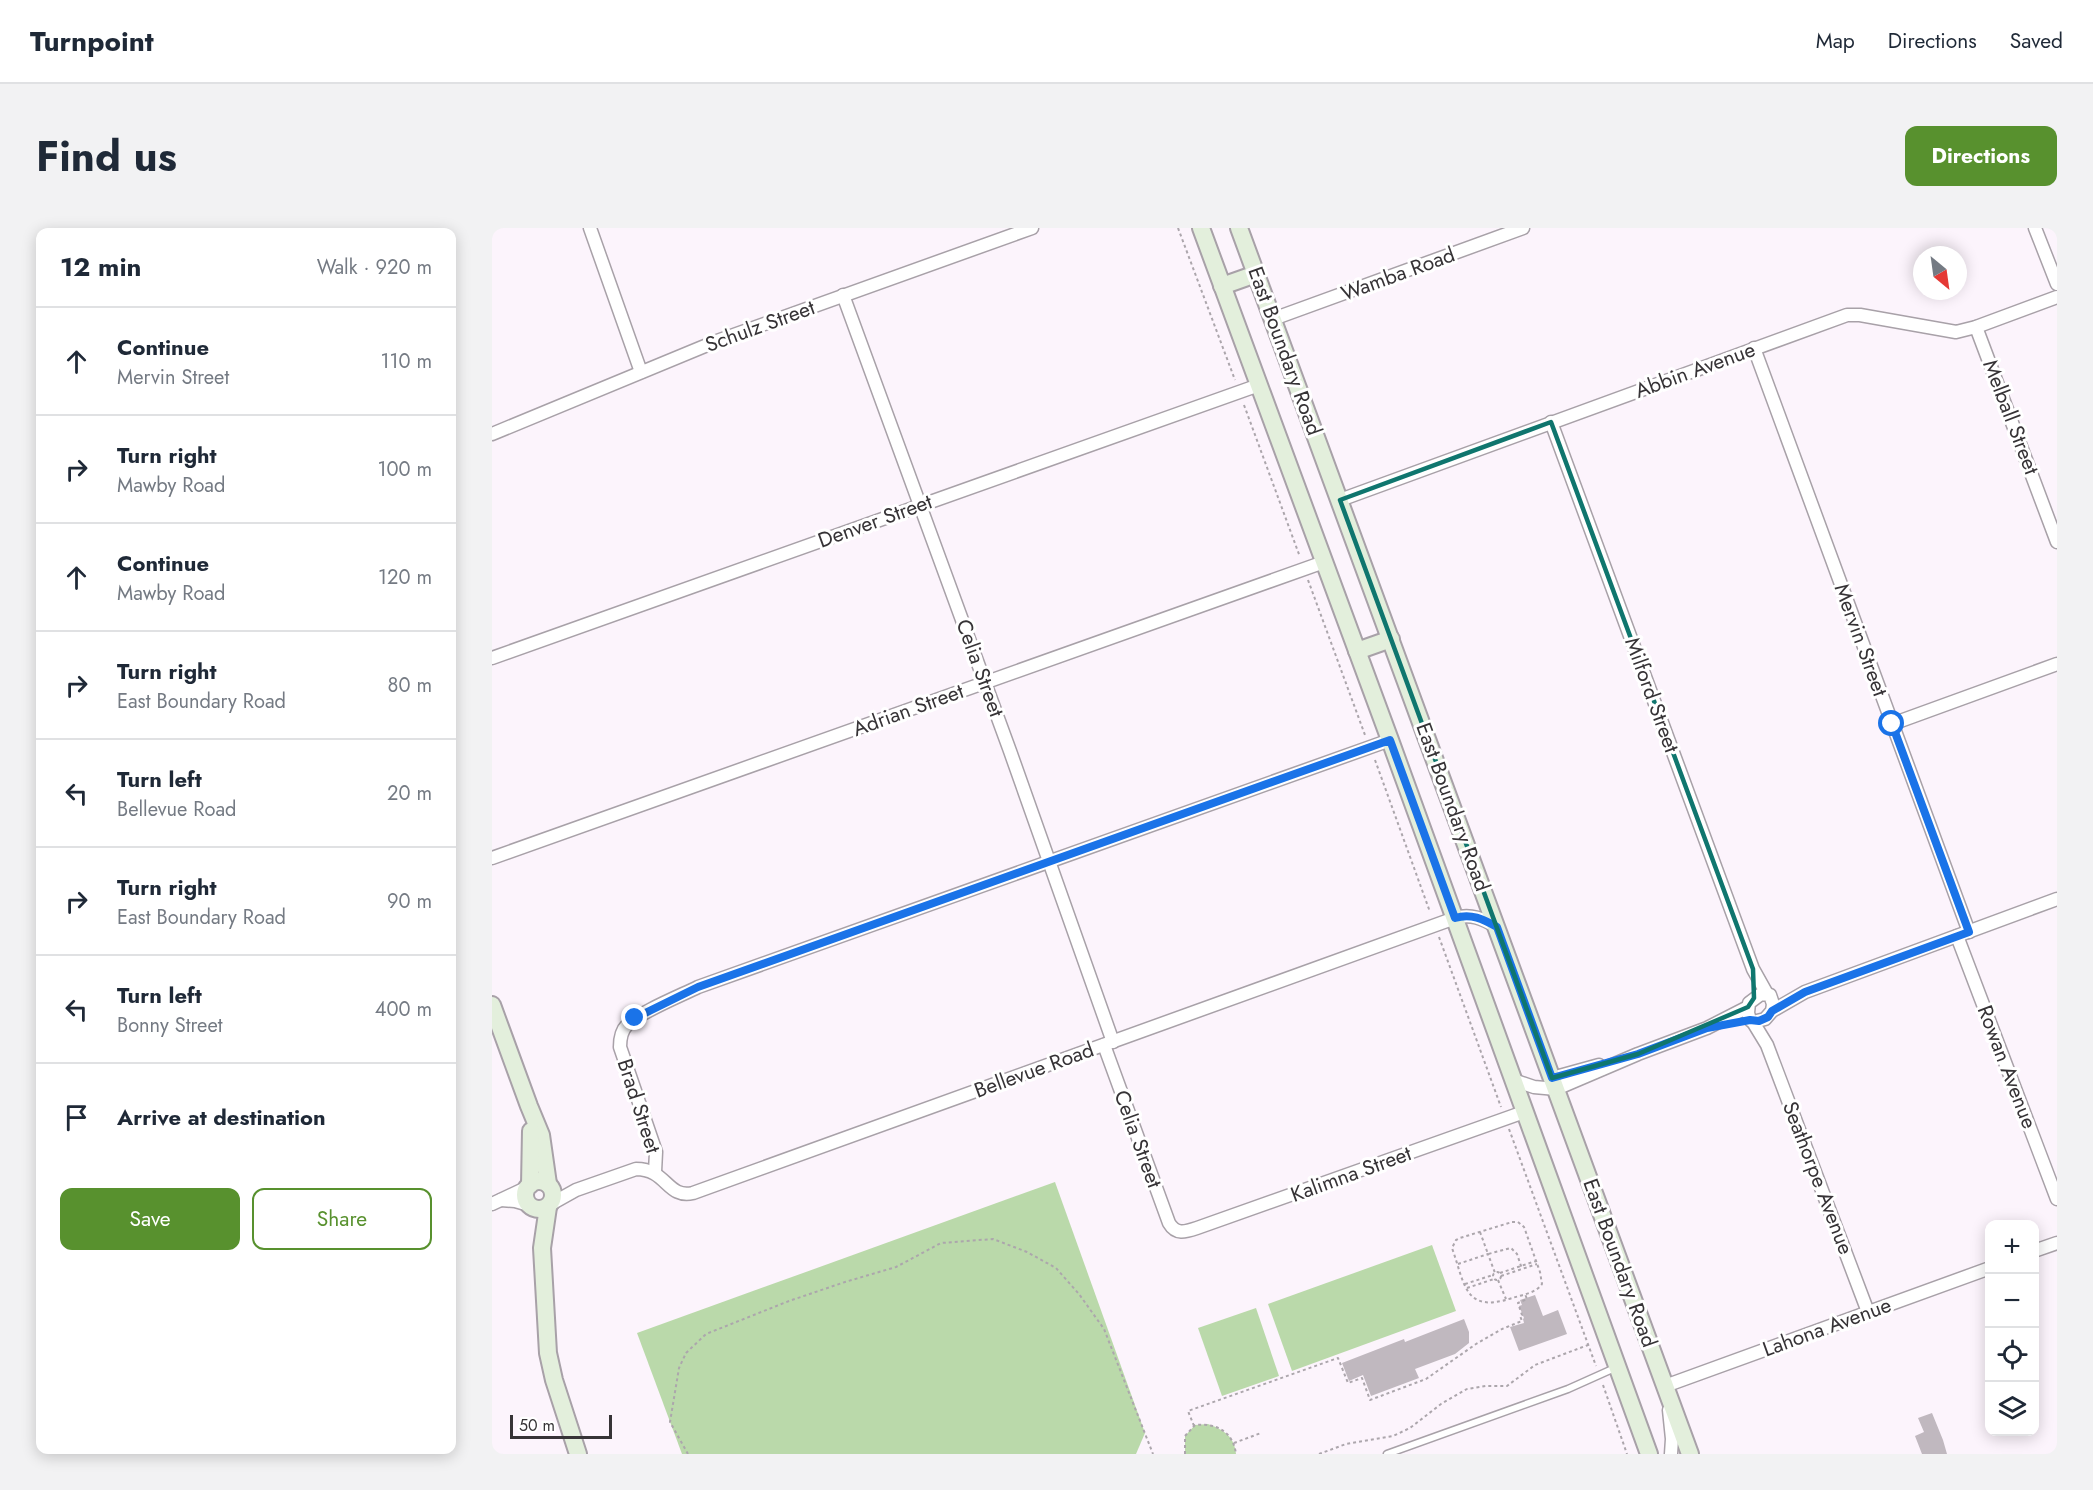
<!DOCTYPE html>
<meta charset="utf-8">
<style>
:root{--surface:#fff;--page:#f2f2f3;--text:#1f2937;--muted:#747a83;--line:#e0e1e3;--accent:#58912e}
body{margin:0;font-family:Jost,sans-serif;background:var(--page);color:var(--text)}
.controls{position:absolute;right:18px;bottom:18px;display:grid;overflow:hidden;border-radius:12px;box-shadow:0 3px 15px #0003}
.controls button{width:54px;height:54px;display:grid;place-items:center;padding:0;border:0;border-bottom:2px solid var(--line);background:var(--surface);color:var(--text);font:30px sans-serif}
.compass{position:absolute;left:1421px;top:18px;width:54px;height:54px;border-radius:50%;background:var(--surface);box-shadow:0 3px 15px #0003;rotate:151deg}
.scale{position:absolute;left:18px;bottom:15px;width:102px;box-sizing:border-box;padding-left:6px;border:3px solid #363336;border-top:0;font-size:16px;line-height:21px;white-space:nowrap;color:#363336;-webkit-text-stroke:4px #fff;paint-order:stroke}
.stop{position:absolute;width:18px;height:18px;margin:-14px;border:4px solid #1a73e8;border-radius:50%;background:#fff}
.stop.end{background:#1a73e8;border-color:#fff;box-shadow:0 2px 6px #0008}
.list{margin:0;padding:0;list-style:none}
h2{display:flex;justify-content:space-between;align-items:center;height:78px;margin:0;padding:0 24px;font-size:26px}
h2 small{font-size:20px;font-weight:400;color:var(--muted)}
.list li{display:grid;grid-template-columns:39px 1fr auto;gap:18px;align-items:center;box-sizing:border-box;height:108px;padding:0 24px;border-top:2px solid var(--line)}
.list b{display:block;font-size:22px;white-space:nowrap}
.list p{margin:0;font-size:20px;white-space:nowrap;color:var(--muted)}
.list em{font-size:20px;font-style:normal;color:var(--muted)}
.actions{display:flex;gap:12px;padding:18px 24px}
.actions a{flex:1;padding:14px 0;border:2px solid var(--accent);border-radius:12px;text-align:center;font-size:21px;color:var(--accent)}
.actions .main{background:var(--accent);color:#fff}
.icon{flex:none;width:33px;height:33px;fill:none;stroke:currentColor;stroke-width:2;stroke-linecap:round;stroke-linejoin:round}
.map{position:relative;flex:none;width:1565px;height:1226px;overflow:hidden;border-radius:12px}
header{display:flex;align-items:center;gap:36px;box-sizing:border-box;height:84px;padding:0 30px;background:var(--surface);border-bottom:2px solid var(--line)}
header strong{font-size:28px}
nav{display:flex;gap:33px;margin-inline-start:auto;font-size:21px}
.intro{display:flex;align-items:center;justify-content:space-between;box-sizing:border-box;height:144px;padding:0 36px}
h1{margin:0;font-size:42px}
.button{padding:15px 27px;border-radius:12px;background:var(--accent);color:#fff;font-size:21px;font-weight:700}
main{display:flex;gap:36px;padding:0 36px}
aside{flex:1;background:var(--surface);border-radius:12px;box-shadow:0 3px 15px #0003}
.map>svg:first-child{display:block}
</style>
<header>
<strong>Turnpoint</strong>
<nav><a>Map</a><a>Directions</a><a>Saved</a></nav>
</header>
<div class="intro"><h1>Find us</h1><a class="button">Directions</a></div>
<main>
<aside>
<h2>12 min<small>Walk · 920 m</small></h2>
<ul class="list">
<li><svg class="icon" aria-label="ahead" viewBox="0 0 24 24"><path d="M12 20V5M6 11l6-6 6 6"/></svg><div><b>Continue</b><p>Mervin Street</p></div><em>110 m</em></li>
<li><svg class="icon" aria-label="right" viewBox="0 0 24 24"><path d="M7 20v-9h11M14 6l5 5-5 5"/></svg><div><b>Turn right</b><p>Mawby Road</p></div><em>100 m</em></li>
<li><svg class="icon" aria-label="ahead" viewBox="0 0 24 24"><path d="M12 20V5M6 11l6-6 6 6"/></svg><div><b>Continue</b><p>Mawby Road</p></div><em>120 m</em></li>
<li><svg class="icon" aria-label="right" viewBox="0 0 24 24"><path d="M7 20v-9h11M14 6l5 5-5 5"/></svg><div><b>Turn right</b><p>East Boundary Road</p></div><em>80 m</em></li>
<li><svg class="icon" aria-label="left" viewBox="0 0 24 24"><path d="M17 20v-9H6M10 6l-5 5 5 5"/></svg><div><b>Turn left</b><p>Bellevue Road</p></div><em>20 m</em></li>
<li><svg class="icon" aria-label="right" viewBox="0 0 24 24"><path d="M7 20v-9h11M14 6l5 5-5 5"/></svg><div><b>Turn right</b><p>East Boundary Road</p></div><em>90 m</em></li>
<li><svg class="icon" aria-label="left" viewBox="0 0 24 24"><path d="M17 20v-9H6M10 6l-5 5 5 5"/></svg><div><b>Turn left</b><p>Bonny Street</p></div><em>400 m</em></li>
<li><svg class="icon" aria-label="arrive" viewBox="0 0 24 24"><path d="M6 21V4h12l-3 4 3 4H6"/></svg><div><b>Arrive at destination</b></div></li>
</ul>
<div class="actions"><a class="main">Save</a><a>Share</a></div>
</aside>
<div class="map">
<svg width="1565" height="1226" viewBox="0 0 1565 1226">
<rect width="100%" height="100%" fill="#fcf4fc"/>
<g fill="#bad9aa">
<polygon points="563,954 653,1205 644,1226 190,1226 145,1105"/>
<polygon points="940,1017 964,1083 800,1143 776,1076"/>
<polygon points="764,1080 787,1148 730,1168 706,1100"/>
<path d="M716 1196C732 1202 742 1208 744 1226H693V1208L703 1197Z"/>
</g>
<g fill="#c0b8bf">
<polygon points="1043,1067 1051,1088 1066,1082 1075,1106 1027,1123 1018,1099 1032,1095 1031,1091 1032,1090 1027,1078 1030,1077 1028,1072"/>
<polygon points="972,1091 977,1104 977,1115 963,1126 923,1141 927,1150 879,1168 871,1147 857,1153 850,1135 912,1111 913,1114"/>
<polygon points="1440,1185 1451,1212 1455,1226 1430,1226 1423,1208 1432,1204 1426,1190"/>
</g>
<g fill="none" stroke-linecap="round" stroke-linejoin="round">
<defs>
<polyline id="lane" points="895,1226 1076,1161 1125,1139"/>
<g id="street">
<polyline points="98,0 149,144"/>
<polyline points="1543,0 1565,56"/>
<polyline points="351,67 518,523 621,814"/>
<polyline points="781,91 1031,0"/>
<polyline points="1484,99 1565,314"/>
<polyline points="1262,120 1477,704"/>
<polyline points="1059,194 1261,741 1275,766"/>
<polyline points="0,206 225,113 540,0"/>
<polyline points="848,272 1355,87 1368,87 1464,104 1484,99 1565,69"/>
<polyline points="0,430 767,157"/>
<polyline points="1400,496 1565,436"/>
<polyline points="0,630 832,334"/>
<polyline points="1465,708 1565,971"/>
<polyline points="1280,783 1281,776 1278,767 1269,766 1257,775 1256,785 1258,792 1261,794 1273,791 1280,783 1313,764 1565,671"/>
<polyline points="1261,794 1275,817 1376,1084"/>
<path d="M612 817 677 995C684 1007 693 1004 705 1000L1032 884"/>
<polyline points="1060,850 1107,837"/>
<polyline points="1021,852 1042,859 1064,861 1146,826 1215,800 1256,779"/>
<path d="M163 944 164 924 128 819C128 811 129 803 135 797 146 785 190 767 206 759L898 512"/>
<polyline points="9,972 23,973 37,977"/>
<polyline points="0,976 36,959"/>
<path d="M59 976 84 962 144 941C175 941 175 971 201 965L963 690C979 685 991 691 1005 699"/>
<polyline points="1542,1023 1565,1015"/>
<polyline points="1173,1158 1498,1040"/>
<polyline points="1177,1182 1180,1211 1179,1226"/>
</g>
<g id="secondary">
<polyline points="709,0 898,512 1157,1226"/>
<polyline points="747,0 1198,1226"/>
<polyline points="730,58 764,46"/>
<polyline points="865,423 899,411"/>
<polyline points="0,777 37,878 49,907 56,956"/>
<circle cx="47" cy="967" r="14"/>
<polyline points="38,957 39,903"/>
<polyline points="56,979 50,1020 56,1125 62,1152 86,1226"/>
</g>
</defs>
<use href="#lane" stroke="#a8a1a8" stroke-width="9"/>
<use href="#street" stroke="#a8a1a8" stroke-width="15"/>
<use href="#secondary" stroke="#a8a1a8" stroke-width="20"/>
<g stroke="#aca6ac" stroke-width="2" stroke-dasharray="3 3" stroke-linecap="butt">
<polyline points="686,0 743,152"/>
<polyline points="752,177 808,329"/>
<polyline points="816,352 873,507"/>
<polyline points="883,532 938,684"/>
<polyline points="947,709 1009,879"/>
<polyline points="1017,901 1104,1138"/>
<path d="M1020 994H1026L1032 999 1048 1044 1050 1056C1044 1065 1030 1067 1020 1070 972 1086 973 1056 960 1020L964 1012 968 1010Z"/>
<polyline points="988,1004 996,1026 1019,1020 1025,1026 1030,1041"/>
<polyline points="966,1036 996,1026 1003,1045"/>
<circle cx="1005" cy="1048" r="4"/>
<polyline points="1008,1045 1044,1033"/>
<polyline points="1009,1048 1045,1036"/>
<polyline points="1006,1052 1014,1071"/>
<polyline points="973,1056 1001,1047"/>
<polyline points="975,1060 1002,1051"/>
<polyline points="1111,1157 1135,1226"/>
<polyline points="702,1198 696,1183 846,1130 856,1155 870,1150 878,1172 934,1151 984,1116 1010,1101 1030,1093 1028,1088 1030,1087 1026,1075 1035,1071 1033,1066"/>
<polyline points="742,1215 769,1205"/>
<polyline points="196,1226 178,1194 187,1140 194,1125 214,1106 297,1073 353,1054 404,1039 449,1015 501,1011 535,1024 564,1040 587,1066 612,1101 661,1226"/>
<path d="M693 1226V1208L703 1197C724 1195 741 1203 744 1226"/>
<polyline points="827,1226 854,1216 901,1208 918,1200 949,1176 975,1161 994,1158 1015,1158 1043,1137 1096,1117"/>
</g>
<use href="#lane" stroke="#fff" stroke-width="6"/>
<use href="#street" stroke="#fff" stroke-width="12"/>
<use href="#secondary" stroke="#e3efdc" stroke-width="16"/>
</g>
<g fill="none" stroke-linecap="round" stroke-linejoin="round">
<path stroke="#1a73e8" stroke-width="8" d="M143 790 206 759 898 512 963 690C979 685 991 691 1005 699L1060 850 1146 826 1215 800 1258 792 1267 793 1276 789 1280 783 1313 764 1477 704 1400 496"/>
</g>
<path fill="none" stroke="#0f766e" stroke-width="4.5" stroke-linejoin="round" d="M1059 194 1261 741 1262 770 1256 779 1146 826 1060 850 848 272Z"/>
<g text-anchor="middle" stroke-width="6" stroke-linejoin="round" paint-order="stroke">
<g font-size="21" fill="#363336" stroke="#fff">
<text transform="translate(906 46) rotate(-20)" y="7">Wamba Road</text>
<text transform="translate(268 98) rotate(-20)" y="7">Schulz Street</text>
<text transform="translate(793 123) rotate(70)" y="7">East Boundary Road</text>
<text transform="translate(1203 142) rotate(-20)" y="7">Abbin Avenue</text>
<text transform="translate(1519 189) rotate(69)" y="7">Melball Street</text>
<text transform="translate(383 293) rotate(-20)" y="7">Denver Street</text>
<text transform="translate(1369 412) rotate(70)" y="7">Mervin Street</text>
<text transform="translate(488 440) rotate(70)" y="7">Celia Street</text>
<text transform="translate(1160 467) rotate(70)" y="7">Milford Street</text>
<text transform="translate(416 482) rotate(-20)" y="7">Adrian Street</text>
<text transform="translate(961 579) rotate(70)" y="7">East Boundary Road</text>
<text transform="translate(1515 839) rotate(69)" y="7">Rowan Avenue</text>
<text transform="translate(542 842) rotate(-20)" y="7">Bellevue Road</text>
<text transform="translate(147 878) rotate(72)" y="7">Brad Street</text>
<text transform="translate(646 911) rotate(70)" y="7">Celia Street</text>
<text transform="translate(859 946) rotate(-20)" y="7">Kalimna Street</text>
<text transform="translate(1326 950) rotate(69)" y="7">Seathorpe Avenue</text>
<text transform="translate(1128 1035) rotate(70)" y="7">East Boundary Road</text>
<text transform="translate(1335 1099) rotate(-20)" y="7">Lahona Avenue</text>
</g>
</g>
</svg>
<div class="controls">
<button>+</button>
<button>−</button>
<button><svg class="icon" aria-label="locate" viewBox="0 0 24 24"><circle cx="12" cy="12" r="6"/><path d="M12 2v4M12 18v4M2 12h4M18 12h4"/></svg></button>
<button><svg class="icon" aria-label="layers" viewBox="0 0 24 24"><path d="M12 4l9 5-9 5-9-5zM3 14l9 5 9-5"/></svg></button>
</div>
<svg class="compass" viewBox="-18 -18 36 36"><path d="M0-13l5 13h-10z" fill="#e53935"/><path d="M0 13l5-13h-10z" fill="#747a83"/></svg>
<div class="scale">50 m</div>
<div class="stop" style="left:1400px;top:496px"></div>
<div class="stop end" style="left:143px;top:790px"></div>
</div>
</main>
